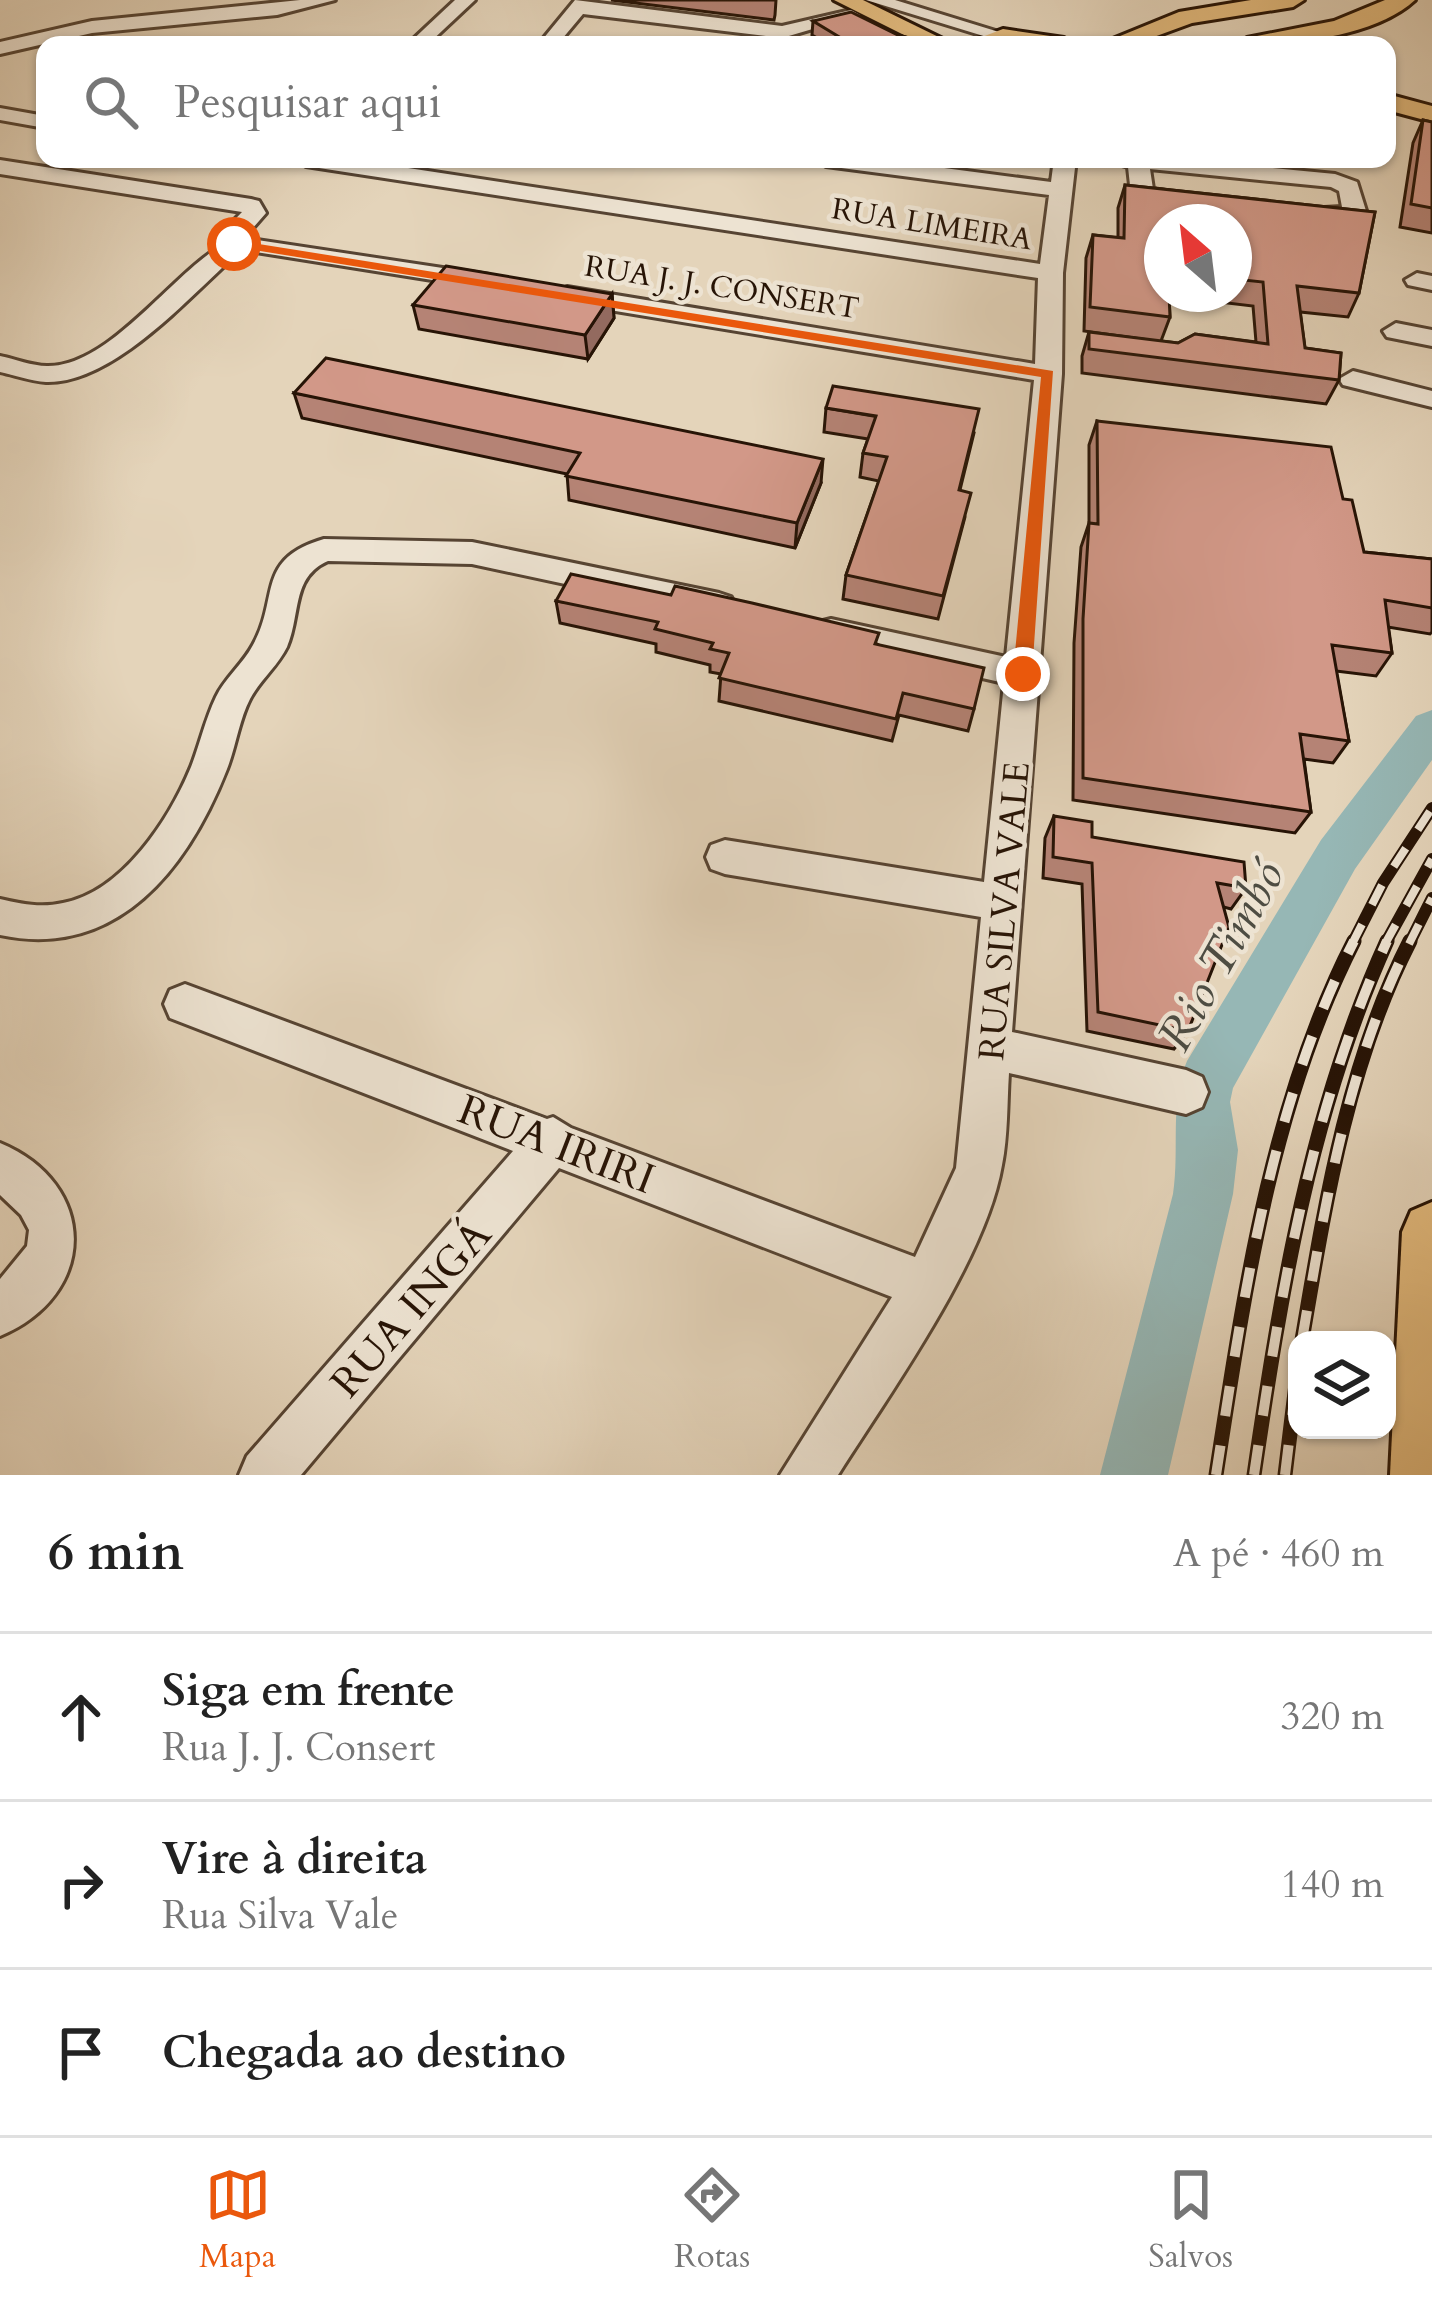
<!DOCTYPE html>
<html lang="pt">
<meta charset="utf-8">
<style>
:root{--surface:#fff;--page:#f6f6f6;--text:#222;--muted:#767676;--line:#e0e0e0;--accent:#ea580c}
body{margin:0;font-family:Cardo,serif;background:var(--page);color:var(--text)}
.controls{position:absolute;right:36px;bottom:36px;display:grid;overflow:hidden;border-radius:24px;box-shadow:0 3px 9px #0004}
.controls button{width:108px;height:108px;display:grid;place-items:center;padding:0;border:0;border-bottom:3px solid var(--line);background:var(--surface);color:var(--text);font:60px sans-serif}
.compass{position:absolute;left:1144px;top:204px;width:108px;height:108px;border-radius:50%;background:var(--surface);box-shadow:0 3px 9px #0004;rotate:332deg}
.stop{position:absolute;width:36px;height:36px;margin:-27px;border:9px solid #ea580c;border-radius:50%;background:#fff}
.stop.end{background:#ea580c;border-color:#fff;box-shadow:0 3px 12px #0008}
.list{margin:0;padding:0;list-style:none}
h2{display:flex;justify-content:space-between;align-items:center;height:156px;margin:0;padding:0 48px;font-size:51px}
h2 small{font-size:39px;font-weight:400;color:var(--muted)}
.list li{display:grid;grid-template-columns:78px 1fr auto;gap:36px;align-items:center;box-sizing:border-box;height:168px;padding:0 48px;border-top:3px solid var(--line)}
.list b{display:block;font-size:45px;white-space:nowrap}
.list p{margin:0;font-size:39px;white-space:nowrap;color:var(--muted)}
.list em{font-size:39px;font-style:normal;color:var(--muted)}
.icon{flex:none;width:66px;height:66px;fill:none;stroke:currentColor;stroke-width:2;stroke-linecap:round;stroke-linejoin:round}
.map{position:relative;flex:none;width:1432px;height:1475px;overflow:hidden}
.search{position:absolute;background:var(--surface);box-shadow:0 3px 9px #0004;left:36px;right:36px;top:36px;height:132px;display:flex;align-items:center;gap:30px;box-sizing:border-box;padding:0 42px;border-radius:24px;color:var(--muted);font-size:45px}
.sheet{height:660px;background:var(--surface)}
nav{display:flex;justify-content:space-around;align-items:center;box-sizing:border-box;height:168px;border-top:3px solid var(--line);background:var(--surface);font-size:33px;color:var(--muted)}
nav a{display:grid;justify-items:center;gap:6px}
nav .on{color:var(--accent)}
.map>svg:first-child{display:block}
</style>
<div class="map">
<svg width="1432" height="1475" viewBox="0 0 1432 1475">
<rect width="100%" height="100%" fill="#e4d4ba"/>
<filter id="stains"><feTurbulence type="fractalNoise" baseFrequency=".00167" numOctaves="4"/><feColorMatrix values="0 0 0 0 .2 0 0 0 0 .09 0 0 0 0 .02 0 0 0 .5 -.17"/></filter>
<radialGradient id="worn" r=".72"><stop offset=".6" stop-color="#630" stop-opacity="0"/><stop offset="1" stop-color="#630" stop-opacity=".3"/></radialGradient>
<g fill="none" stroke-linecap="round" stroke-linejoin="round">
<path fill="#96b7b5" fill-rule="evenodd" d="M1432 710V760L1355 869 1233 1088 1230 1102 1238 1150 1233 1194 1168 1475H1100L1173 1194C1180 1148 1169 1104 1187 1061L1321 840 1416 716Z"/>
<defs>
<g id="minor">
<polygon points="300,0 335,0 277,15 92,33 0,54 0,42 92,21"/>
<polygon points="455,0 475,0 427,45 407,45"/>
<polygon points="575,0 782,26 851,10 860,15 782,38 583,14 557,45 538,45"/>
<polygon points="866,0 895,0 1012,36 1003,42"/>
<polygon points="0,108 45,116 45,128 0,120"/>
<path d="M295 159H349L1040 264 1049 195 826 166 815 159H876L1051 182 1054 159H1076L1063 273 1062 374 1012 1032 1186 1070 1202 1077 1208 1092 1202 1107 1186 1114 1009 1073C1007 1103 1008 1136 1002 1165 986 1260 890 1393 838 1475H780L892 1297 559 1168 301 1475H239L247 1456 513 1151 170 1018 164 1004 170 990 185 984 547 1119 553 1117 571 1128 915 1257 956 1168 981 917 725 874 711 869 706 857 711 845 725 840 984 882 1004 683 831 643 819 640 814 631 819 622 831 619 1006 657 1034 380 567 303 554 295 567 287 1035 364 1038 278 306 166Z"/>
<path d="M1102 159H1179L1335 174 1357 182 1367 214 1355 221 1306 219V209L1342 207 1339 191 1331 187 1150 169 1153 189 1189 195 1192 200C1179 211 1144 205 1131 194L1128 167Z"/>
<path d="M0 160 251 199 259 201 266 213 244 238 489 275 501 282 489 289 250 251 236 255C189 297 113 384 46 382 31 381 14 375 0 372V356C15 359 32 366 47 366 110 367 172 273 224 244L219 236 242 212 0 174Z"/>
<polygon points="1417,273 1432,276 1432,290 1408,285 1405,280"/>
<polygon points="1396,323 1432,330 1432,346 1387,337 1383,331"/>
<polygon points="1353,371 1432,391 1432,407 1343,385 1339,379"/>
<path d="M324 539 472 542 719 593 731 597 735 605 731 613 719 617 472 564 328 561C291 577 301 615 287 647 277 667 260 680 250 699 239 720 236 746 227 769 188 868 118 960 0 935V899C22 904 41 908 63 903 123 892 170 818 191 767 200 744 205 720 216 697 225 678 243 664 253 645 280 597 255 559 324 539Z"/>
<path d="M0 1143C99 1184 98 1295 0 1336V1279L27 1246 29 1230 21 1215 0 1195Z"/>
</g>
<g id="major">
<polygon points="834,0 863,0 955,45 924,45"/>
<polygon points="1251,0 1304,0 1293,7 1192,23 1132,45 1098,45 1179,12"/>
<path d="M1385 0H1415C1374 38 1288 45 1235 45L1247 38 1334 21Z"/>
<polygon points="1003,29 1064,38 1076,45 961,45"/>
<polygon points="1387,94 1432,106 1432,122 1387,110"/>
<polygon points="1432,1202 1432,1475 1390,1475 1402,1232 1411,1211"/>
</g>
</defs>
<use href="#minor" stroke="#564433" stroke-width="6"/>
<use href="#major" stroke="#271406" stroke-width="6"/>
<use href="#minor" fill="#ede3d2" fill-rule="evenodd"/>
<use href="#major" fill="#e2ba7d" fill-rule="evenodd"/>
<defs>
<g id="rail-far1">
<polyline points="1352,944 1383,883 1432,808"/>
<polyline points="1385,944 1432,859"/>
<polyline points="1409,944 1432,898"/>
</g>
<g id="rail">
<path d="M1302 1340C1325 1205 1347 1064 1410 941"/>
<path d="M1216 1475C1244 1295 1270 1105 1354 941"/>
<path d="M1254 1475C1281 1291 1310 1111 1387 941"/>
<polyline points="1285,1475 1297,1376"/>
</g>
</defs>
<use href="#rail-far1" stroke="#271406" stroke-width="12"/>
<use href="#rail" stroke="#271406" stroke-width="15"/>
<use href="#rail-far1" stroke="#ede3d2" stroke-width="8" stroke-dasharray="22" stroke-linecap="butt"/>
<use href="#rail" stroke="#ede3d2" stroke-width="10" stroke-dasharray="30" stroke-linecap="butt"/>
</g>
<g fill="#b58375" stroke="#271406" stroke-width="3" fill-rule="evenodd">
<polygon points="611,0 776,0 775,15 774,20"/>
<polygon points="813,21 898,35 935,45 829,45 812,35"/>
<polygon points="1423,120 1432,122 1432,233 1400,227 1413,143"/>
<path d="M1125 185 1375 212 1359 293 1348 317 1300 312 1305 348 1341 353 1339 380 1326 404 1082 373V356L1089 332 1149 340 1084 331 1086 258 1093 235 1118 238V208ZM1162 222H1234V294H1162ZM1169 296 1253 306 1256 342 1195 334 1178 343 1161 341 1170 317Z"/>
<polygon points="612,294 614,318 588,359 419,329 413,305"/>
<polygon points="294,393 821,483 795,548 569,500 567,474 302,418"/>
<polygon points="826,408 974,433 960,490 965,517 938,619 843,599 846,575 879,481 860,477 863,453 868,439 824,432"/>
<polygon points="1097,421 1343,499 1364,552 1432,559 1432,632 1430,634 1388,627 1392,653 1376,676 1336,671 1349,741 1333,763 1304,759 1311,812 1295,833 1073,800 1074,643 1081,547 1089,523 1089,445"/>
<polygon points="556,601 877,644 974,709 968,731 899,715 892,741 719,701 721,674 710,672 710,665 656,652 656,644 560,623"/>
<polygon points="1054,816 1092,837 1246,888 1231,909 1224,907 1188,1031 1174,1049 1087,1031 1082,884 1043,878 1045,838"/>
</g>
<g fill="#936a5f" stroke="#271406" stroke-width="3">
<polygon points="612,294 614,318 588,359 585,335"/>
<polygon points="823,459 821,483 795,548 797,523"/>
</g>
<g fill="#d29888" stroke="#271406" stroke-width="3">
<polygon points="851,12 898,35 935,45 848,45 851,44 813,21"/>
<polygon points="1423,120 1432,122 1432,208 1411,204"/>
<polygon points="1125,185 1375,212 1359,293 1297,286 1305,348 1341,353 1339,380 1089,349 1089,332 1178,343 1195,334 1268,344 1263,282 1234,279 1234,222 1162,222 1162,294 1169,294 1170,317 1090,307 1093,235 1124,238"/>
<polygon points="446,266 612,294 585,335 413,305"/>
<polygon points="326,358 823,459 797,523 566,476 580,453 294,393"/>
<polygon points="833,386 979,409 959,490 971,493 943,596 846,575 887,457 863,453 876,416 826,408"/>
<polygon points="1097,421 1331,447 1343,499 1352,500 1364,552 1432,559 1432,608 1385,600 1392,653 1332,645 1349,741 1300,734 1311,812 1083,778 1083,619 1089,523 1098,524"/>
<polygon points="571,574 671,595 675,586 752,603 879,633 875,644 984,668 974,709 903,693 896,719 719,678 729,653 710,649 713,643 655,629 658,622 556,601"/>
<polygon points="1054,816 1092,822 1092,837 1244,862 1246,888 1217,883 1229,927 1188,1031 1098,1012 1092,863 1053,857"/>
</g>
<polygon fill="#ea580c" points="234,240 1053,371 1032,674 1023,681 1013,674 1041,377 229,246"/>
<g text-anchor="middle" stroke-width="9" stroke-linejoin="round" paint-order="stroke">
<g font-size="30" fill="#271406" stroke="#ede3d2">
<text transform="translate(932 224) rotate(9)" y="10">RUA LIMEIRA</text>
<text transform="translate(722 287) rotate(9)" y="10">RUA J. J. CONSERT</text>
</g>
<g font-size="36" fill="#271406" stroke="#ede3d2">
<text transform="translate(1003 911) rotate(-85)" y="13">RUA SILVA VALE</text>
</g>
<g font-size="42" fill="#271406" stroke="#ede3d2">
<text transform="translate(557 1143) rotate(21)" y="15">RUA IRIRI</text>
<text transform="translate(410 1308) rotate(-49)" y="15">RUA INGÁ</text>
</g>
<g font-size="48" font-style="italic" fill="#4e4d43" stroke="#ede3d2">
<text transform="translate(1220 955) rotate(-61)" y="17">Rio Timbó</text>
</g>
</g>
<rect width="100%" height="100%" filter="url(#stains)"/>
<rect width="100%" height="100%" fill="url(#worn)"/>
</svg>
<div class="controls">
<button><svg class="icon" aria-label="layers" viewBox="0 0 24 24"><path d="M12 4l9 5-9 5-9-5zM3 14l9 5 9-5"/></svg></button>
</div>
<svg class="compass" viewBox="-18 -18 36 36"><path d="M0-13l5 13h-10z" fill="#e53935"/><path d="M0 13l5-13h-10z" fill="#767676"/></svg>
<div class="stop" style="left:234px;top:244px"></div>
<div class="stop end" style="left:1023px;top:674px"></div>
<div class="search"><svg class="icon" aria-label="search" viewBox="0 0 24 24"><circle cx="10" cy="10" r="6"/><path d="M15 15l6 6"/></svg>Pesquisar aqui</div>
</div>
<section class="sheet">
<h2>6 min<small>A pé · 460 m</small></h2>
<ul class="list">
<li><svg class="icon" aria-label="ahead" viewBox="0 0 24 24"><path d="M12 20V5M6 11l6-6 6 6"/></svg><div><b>Siga em frente</b><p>Rua J. J. Consert</p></div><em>320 m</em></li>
<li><svg class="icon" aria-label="right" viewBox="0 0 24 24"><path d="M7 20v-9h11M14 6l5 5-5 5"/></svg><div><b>Vire à direita</b><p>Rua Silva Vale</p></div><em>140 m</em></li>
<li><svg class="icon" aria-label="arrive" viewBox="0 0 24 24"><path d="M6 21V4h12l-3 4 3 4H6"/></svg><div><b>Chegada ao destino</b></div></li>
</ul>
</section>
<nav>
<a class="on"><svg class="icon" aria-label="map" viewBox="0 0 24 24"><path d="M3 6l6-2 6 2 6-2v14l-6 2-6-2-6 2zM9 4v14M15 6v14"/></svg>Mapa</a>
<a><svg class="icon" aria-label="directions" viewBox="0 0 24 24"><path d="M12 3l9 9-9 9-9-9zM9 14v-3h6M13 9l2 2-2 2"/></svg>Rotas</a>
<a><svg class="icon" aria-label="saved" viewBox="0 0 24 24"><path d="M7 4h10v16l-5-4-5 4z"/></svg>Salvos</a>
</nav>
